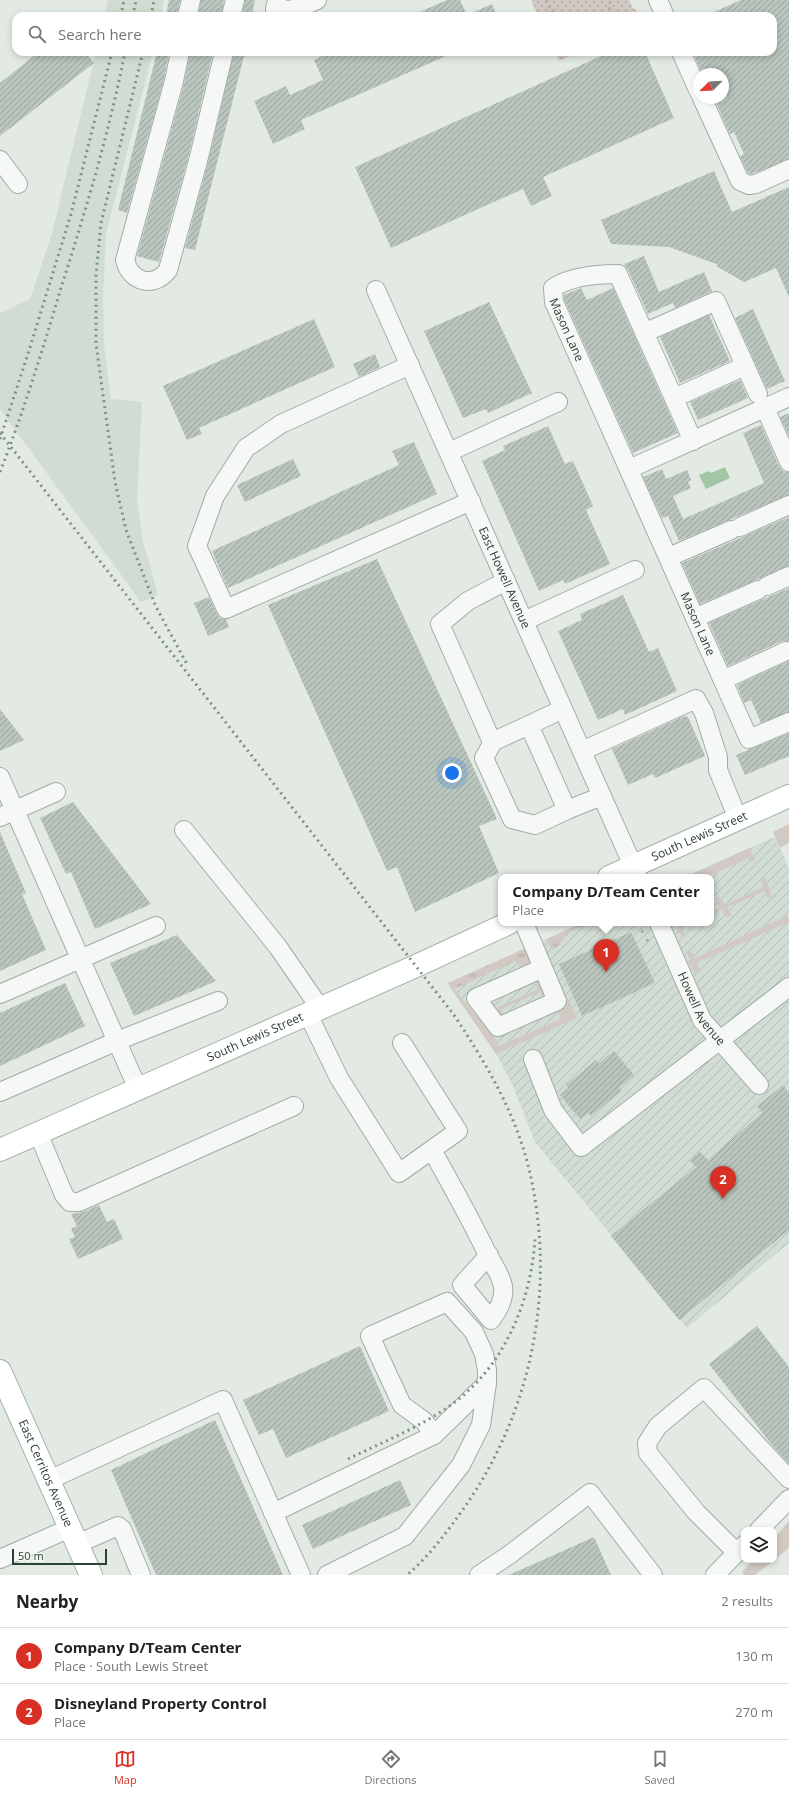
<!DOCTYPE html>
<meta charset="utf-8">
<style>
:root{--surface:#fff;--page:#f6f6f6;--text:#222;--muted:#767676;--line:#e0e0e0;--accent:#d93025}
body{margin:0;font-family:"Open Sans",sans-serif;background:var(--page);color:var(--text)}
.controls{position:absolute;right:12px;bottom:12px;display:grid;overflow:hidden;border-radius:8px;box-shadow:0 2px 6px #0003}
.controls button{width:36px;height:36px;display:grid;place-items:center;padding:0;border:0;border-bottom:1px solid var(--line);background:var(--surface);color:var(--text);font:20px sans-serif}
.compass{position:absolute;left:693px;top:68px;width:36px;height:36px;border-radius:50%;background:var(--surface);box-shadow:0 2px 6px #0003;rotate:246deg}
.scale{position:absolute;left:12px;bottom:10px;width:95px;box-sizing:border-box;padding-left:4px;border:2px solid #2c4131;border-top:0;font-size:11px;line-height:14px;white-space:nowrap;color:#2c4131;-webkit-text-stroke:3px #f2f7f3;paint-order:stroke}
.you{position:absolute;left:452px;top:773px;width:14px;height:14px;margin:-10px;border:3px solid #fff;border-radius:50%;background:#1a73e8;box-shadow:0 0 0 6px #1a73e833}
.badge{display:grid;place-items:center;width:26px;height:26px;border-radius:50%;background:var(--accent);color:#fff;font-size:13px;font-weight:700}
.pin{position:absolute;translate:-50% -33px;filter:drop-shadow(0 1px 2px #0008)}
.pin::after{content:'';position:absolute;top:21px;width:14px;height:12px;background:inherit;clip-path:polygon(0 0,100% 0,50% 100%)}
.popup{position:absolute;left:498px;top:874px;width:216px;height:52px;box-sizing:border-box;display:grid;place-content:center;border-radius:8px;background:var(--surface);filter:drop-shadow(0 1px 3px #0005);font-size:13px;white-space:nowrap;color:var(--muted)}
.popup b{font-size:15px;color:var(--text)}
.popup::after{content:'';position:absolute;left:50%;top:100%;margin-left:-8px;border:8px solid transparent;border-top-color:var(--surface)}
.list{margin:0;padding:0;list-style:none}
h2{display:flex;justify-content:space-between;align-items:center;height:52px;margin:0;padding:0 16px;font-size:17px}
h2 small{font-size:13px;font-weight:400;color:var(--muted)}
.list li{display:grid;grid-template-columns:26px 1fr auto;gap:12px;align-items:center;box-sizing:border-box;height:56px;padding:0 16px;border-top:1px solid var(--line)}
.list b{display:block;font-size:15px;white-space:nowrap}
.list p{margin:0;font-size:13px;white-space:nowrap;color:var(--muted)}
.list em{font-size:13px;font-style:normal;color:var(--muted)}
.icon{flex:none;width:22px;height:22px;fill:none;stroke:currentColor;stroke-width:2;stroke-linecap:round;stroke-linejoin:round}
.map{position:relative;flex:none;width:789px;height:1575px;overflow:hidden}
.search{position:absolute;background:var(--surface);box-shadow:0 2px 6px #0003;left:12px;right:12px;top:12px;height:44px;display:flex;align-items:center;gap:10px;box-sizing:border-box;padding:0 14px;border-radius:12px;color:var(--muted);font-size:15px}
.sheet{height:164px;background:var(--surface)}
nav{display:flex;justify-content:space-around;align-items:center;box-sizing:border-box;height:56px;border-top:1px solid var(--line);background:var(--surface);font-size:11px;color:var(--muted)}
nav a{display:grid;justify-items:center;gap:2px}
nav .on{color:var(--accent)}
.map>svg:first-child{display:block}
</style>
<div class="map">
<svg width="789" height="1575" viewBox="0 0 789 1575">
<defs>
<pattern id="industrial-furrows" width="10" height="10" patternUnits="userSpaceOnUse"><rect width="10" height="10" fill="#d1dcd3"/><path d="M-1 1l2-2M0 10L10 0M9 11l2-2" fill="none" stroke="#b4beb6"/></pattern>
<pattern id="grass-tufts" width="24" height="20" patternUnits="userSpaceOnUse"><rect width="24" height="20" fill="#d3c9c4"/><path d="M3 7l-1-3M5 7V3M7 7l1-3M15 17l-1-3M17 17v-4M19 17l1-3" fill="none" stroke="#aba5a0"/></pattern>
<pattern id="park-dots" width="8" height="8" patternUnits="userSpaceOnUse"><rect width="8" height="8" fill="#d3c9c4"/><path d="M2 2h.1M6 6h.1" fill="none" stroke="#aba5a0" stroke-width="1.8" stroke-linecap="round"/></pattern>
<pattern id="building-hatch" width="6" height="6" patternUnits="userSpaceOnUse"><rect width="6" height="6" fill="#bac6bd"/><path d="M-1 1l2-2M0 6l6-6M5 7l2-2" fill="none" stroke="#97a29a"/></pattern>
</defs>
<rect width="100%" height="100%" fill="#e3eae4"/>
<g fill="#d1dcd3">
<polygon points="108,0 164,0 161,16 104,16"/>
<polygon points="96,52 153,52 106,234 103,297 104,344 111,399 142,402 137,500 143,541 158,595 141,602 0,409 0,313 30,299 52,233"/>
</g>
<polygon fill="url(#industrial-furrows)" points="775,837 789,868 789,1243 687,1328 535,1142 513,1086 495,1052 448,983 582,923 711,923 711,877 685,877"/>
<g fill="url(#grass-tufts)">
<path d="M582 923H613C602 931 588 923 576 928 565 933 563 945 552 950L547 939Z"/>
<polygon points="526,948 532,962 520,968 516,961 452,990 448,983"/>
</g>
<g fill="url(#park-dots)">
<polygon points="531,0 629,0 633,8 643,16 538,16"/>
<polygon points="555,52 579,52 559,61"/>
</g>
<g fill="#d3c9c4">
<polygon points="789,824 789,843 780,848 773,832"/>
<polygon points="749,848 755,860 750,862 748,858 711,875 713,881 711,882 711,877 685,877"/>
<polygon points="763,877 766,880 772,897 768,898 764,891 728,907 731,915 729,917 725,916 722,910 711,915 711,911 719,907 716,899 718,897 721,897 725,905 763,887 760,878"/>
<polygon points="787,916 789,922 697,963 701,972 695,974 692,966 690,967 688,961 690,960 687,953 688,950 691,950 695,958"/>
<polygon points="674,923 680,923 681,925 694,923 683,928 685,937 682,937"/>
<polygon points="539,981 546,998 543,999 540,992 501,1009 504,1017 498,1020 485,1002 490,1000 494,1009 538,989 535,982"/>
<polygon points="454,989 493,1035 499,1046 561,1019 557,1009 567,1005 565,1000 568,999 577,1018 496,1054 452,990"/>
<polygon points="789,1521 789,1548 774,1560 774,1538"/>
<polygon points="753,1560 774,1560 755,1575 744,1575 742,1572"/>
</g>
<polygon fill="#a1c7a5" points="725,467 730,478 706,489 699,475 709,471 711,473"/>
<g fill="url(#building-hatch)">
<polygon points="169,0 180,0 177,16 166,16"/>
<polygon points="201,0 224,0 221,16 198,16"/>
<polygon points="245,0 255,0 252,16 242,16"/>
<polygon points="447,0 460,0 467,15 492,4 497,16 411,16"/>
<polygon points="741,0 789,0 789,159 752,174 748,173 740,156 744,154 734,132 730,134 714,98 723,98 723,74 702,74 693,52 773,52 773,16 705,16"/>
<polygon points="39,52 85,52 94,63 0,136 0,83"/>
<polygon points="157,52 169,52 164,79 127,213 118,210"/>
<polygon points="190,52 213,52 188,158 159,262 137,256 184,84"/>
<polygon points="234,52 245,52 195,250 185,248 208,163"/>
<polygon points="331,52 375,52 377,56 385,52 455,52 301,120 305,129 273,144 254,101 286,86 290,95 323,80 314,60"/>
<polygon points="610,52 645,52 674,118 543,177 552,196 531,206 523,189 391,248 355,167"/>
<polygon points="714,171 732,212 789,187 789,297 776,268 744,282 716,266 719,265 669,247 611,244 601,220"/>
<polygon points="644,256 659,292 704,272 712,291 675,308 673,303 648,314 628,270 624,264"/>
<polygon points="581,288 587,300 613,288 678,433 633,453 564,299 564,295"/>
<polygon points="489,302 532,393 488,413 486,409 463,418 424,331"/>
<polygon points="753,309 785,381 767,389 735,318"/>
<polygon points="709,315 730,361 680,383 660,337"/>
<polygon points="314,319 335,367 199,428 202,434 187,440 163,386"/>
<polygon points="375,354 380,367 359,377 353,364"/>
<polygon points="740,380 748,398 698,420 690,402"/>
<polygon points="789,413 789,436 780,417"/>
<polygon points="761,425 779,466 783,471 789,472 789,495 679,541 668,516 662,518 643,477 662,469 666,479 687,470 691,480 688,482 691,488 673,496 683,519 720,503 764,483 743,433"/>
<polygon points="548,426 565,464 573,461 593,506 586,510 610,564 565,584 563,580 539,591 482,461 505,450 503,446"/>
<polygon points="414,442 437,494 228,588 212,551 399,465 392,451"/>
<polygon points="293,459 301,476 245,502 237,485"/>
<polygon points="789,517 789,566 700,604 682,563"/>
<polygon points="377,559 497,819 479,826 499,873 415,912 397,867 387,871 268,605"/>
<polygon points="789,588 789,641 782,641 728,666 709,623"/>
<polygon points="623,595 649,652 658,648 677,691 625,715 623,709 598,720 558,631 582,620 580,614"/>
<polygon points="209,597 217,614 220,618 226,619 229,627 208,636 194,603"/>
<polygon points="789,661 789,712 761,723 751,700 744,703 737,685"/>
<polygon points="0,709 24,740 0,751"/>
<polygon points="684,716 688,717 705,756 655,778 653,774 628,785 612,749"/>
<polygon points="789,733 789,756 745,775 736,755"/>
<polygon points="73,802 151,904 95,929 71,872 66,874 40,818"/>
<polygon points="0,832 26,893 22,894 46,950 0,971"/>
<polygon points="631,932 655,983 582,1016 559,964"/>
<polygon points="177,935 216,981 134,1016 110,963"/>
<polygon points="65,983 85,1026 0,1066 0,1013"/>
<polygon points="614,1051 634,1075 619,1088 621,1091 591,1116 588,1113 580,1119 560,1095 568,1088 566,1085 596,1060 599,1063"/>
<polygon points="783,1085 789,1093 789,1230 679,1320 611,1236 696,1167 689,1160 700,1152 708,1160 762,1113 757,1106"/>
<polygon points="99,1205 107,1222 114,1219 123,1239 78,1259 69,1239 75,1237 71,1229 77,1226 71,1214 83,1212"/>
<polygon points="757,1326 789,1367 789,1464 772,1445 709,1364"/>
<polygon points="360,1346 389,1411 286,1458 273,1429 259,1435 243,1400"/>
<polygon points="215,1420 283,1575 156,1575 111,1470"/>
<polygon points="400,1480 411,1505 313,1549 302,1525"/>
<polygon points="594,1537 611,1575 509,1575"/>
</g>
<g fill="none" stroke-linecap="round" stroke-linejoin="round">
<defs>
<g id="minor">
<path d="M277 0 275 9C293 12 301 7 317 0"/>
<polyline points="658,0 665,16"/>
<polyline points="187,16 191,0"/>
<polyline points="231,16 235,0"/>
<path d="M180 52 174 81 125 260C130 282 154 289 168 270L198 161 224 52"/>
<polyline points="681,52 699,92"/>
<polyline points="702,98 740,181 749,185 756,184 789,169"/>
<polyline points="0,160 18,184"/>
<path id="s1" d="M376 290 638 877"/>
<polyline points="644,333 716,301 758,394"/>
<polyline points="410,365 281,424 246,448 215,496 197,546 226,609 471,501"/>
<polyline points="674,398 745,366"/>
<polyline points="765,408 789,462"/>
<path id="s2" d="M693 441 618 274C597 274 571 276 553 288L554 302 749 739 789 722"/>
<polyline points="449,452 558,402"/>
<polyline points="629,469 789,397"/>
<polyline points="740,527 789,505"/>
<polyline points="669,557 731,530"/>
<polyline points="506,581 468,601 440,624 492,742 529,725"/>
<polyline points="767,586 789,576"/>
<polyline points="695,618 758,590"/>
<polyline points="524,621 635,570"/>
<polyline points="723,680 786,651"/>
<polyline points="563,709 529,725 567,810 602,796"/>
<polyline points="494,740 484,758 512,819 535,825 567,810"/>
<polyline points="582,751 696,699 704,713 718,757 718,770 738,819"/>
<polyline points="0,777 138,1089"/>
<polyline points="0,817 56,792"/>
<polyline points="184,830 278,947 320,1008"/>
<polyline points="524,923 557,1001 498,1027 476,998 543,968"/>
<path id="s3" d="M659 923 702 1020 759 1085"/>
<polyline points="0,994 156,926"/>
<polyline points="308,1014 339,1078 399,1173 458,1131 402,1043"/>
<polyline points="533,1059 553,1110 581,1147 789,987"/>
<polyline points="0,1092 117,1041 218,1001"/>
<polyline points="38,1133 64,1195 70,1202 79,1202 294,1106"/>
<path d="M432 1150C451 1184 470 1218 487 1253 492 1263 501 1275 503 1286 505 1299 498 1310 491 1320L462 1285 489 1255"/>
<polyline points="434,1435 487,1383"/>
<polyline points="49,1480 223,1400 301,1575"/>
<polyline points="273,1513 434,1435 424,1421 402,1405 370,1336 447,1302 474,1332 484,1354 487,1370 487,1383 481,1425 461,1465 405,1536 327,1575"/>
<polyline points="759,1530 789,1499"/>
<polyline points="77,1544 118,1526 122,1529 141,1575"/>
<polyline points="737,1553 696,1512 648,1453 647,1443 658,1426 704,1388 789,1479"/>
<polyline points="0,1559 70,1528"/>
<polyline points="479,1575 509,1555 590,1493 653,1575"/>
<polyline points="715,1575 744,1545"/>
</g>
<g id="major">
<path id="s4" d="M609 877 789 796"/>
<path id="s5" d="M0 1150 416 966 509 923"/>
<path id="s6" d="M0 1371 91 1575"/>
</g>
</defs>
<use href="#minor" stroke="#a1ada4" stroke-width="20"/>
<use href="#major" stroke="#a3b5a6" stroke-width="24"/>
<g stroke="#a9b2ab" stroke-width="2.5" stroke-dasharray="3 3" stroke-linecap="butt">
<polyline points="546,0 549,7 556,16"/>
<polyline points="608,16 610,6 610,0"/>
<polyline points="641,932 647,930"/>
<polyline points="646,941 651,939"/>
</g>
<use href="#minor" stroke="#f5f8f6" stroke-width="18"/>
<use href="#major" stroke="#fff" stroke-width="22"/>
<g stroke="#7d9282" stroke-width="3" stroke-dasharray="2 4" stroke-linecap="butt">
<polyline points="121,16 124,0"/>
<polyline points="133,16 136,0"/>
<polyline points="151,16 154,0"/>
<polyline points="143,52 101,223 96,275 96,344 115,482 126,530 156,607 188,666"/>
<path d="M0 433 454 1015C485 1062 514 1110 528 1165 558 1285 533 1414 459 1515 444 1536 427 1558 407 1575"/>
<polyline points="0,439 27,357 71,214 112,52"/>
<path d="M0 472C23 413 42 352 60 291 85 213 109 133 125 52"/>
<path d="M348 1459C383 1442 420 1427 451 1405 504 1367 531 1302 535 1239"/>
</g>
</g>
<g text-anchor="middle" stroke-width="4" stroke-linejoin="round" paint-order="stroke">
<g font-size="12" fill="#2c4131" stroke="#f2f7f3">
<text dy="4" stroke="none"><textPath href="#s2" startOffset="295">Mason Lane</textPath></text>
<text dy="4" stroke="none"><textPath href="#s1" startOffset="315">East Howell Avenue</textPath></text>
<text dy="4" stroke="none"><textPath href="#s2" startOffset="617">Mason Lane</textPath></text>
<text dy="4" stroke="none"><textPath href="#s4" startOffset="99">South Lewis Street</textPath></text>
<text dy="4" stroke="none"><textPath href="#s3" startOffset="96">Howell Avenue</textPath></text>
<text dy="4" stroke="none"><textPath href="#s5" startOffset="279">South Lewis Street</textPath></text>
<text dy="4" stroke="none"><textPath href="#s6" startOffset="112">East Cerritos Avenue</textPath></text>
</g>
</g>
</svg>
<div class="controls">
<button><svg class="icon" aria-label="layers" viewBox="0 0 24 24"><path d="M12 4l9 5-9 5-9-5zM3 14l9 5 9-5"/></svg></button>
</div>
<svg class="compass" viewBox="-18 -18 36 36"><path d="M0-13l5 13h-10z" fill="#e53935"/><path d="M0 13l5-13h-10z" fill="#767676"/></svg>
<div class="scale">50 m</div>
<div class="you"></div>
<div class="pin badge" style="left:606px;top:972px">1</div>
<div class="popup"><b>Company D/Team Center</b>Place</div>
<div class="pin badge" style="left:723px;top:1199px">2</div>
<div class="search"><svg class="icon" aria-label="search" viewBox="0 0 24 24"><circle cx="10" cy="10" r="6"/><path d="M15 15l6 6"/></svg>Search here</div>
</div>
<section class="sheet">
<h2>Nearby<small>2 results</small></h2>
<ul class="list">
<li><span class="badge">1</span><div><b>Company D/Team Center</b><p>Place · South Lewis Street</p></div><em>130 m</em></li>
<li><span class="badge">2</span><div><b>Disneyland Property Control</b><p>Place</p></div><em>270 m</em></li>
</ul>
</section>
<nav>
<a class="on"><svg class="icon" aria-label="map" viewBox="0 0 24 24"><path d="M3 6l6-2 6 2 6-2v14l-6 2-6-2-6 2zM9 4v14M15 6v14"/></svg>Map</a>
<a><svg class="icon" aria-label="directions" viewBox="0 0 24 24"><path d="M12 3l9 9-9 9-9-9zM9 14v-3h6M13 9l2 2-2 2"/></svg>Directions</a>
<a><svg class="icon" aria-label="saved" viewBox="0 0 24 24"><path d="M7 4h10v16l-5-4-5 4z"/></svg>Saved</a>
</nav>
